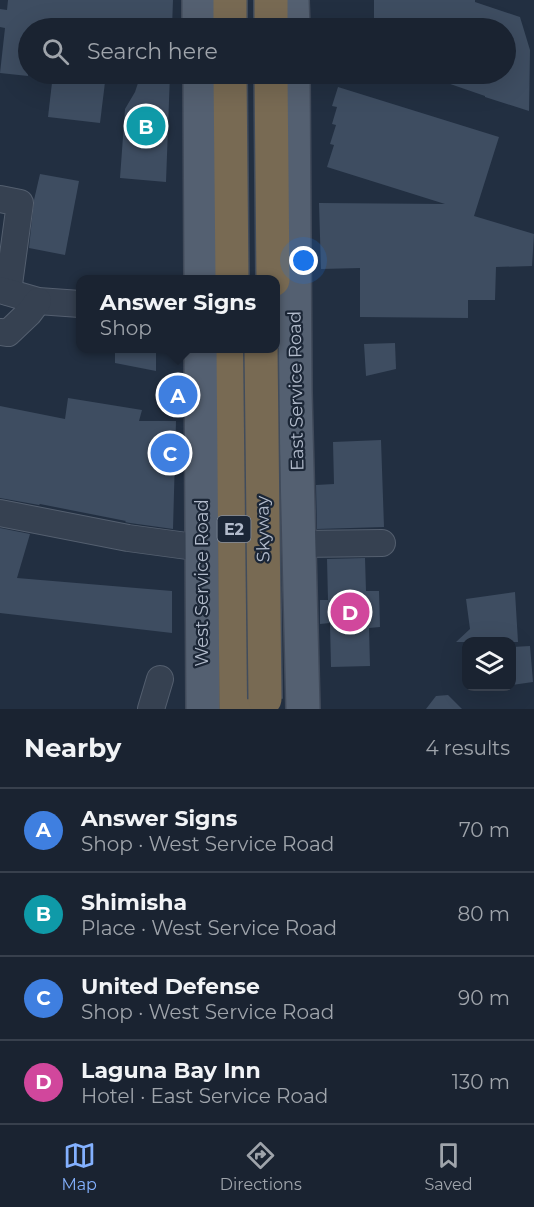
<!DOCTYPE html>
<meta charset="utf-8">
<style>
:root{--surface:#1a2331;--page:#272f3d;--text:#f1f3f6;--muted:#9fa4ab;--line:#38404d;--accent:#84b1ff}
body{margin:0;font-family:Montserrat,sans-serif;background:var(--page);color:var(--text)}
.controls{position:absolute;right:18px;bottom:18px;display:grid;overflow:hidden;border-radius:12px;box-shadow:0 6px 24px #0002}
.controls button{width:54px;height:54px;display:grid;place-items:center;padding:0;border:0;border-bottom:2px solid var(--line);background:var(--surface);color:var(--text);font:30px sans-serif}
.you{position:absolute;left:304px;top:261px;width:21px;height:21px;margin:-15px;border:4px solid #fff;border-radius:50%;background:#1a73e8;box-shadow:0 0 0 9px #1a73e833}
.badge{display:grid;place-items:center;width:39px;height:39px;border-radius:50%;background:var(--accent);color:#fff;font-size:20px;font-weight:700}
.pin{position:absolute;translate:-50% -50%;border:3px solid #fff;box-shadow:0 2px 6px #0006}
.popup{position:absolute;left:76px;top:275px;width:204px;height:78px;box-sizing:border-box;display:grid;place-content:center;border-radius:12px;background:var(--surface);filter:drop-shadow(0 2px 4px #0005);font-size:20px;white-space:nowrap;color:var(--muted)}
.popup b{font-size:22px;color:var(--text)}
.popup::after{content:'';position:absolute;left:50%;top:100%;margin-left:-12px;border:12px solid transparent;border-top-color:var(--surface)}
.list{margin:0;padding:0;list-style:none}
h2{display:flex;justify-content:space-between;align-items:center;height:78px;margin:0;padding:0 24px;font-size:26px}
h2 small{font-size:20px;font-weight:400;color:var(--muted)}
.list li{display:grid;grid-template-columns:39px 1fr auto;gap:18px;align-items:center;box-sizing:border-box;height:84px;padding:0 24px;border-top:2px solid var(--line)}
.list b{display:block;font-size:22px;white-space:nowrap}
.list p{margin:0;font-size:20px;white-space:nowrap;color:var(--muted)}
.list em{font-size:20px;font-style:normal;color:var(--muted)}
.icon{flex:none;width:33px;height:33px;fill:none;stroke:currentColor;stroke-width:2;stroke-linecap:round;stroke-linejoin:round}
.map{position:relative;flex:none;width:534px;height:709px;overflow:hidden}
.search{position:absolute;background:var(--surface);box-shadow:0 6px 24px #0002;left:18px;right:18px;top:18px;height:66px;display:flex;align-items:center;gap:15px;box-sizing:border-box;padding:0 21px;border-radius:33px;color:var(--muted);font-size:22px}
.sheet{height:414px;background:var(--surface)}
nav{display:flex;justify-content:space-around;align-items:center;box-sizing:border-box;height:84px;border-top:2px solid var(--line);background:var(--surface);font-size:16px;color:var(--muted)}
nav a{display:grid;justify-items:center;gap:3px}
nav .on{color:var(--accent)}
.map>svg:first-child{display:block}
</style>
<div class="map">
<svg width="534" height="709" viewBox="0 0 534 709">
<rect width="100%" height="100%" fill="#222f41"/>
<g fill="#3e4d61">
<polygon points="8,0 173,0 172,28 28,28 28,76 0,73 5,28 0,27 0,9 7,10"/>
<polygon points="374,0 475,0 475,2 520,17 530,50 529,111 485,97 485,96 427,76 427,74 506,74 506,28 374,28"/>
<polygon points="53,74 106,74 100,123 48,117"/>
<polygon points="141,74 170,74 166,182 120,178 125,109 135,92"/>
<polygon points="338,87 499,137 474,216 534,234 532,266 496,267 495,300 468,300 468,318 360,317 360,268 321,269 319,203 445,204 327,167 334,145 330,144 336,125 332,124 337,107 332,106"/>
<polygon points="40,174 79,181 65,255 29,248 34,200"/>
<polygon points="395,343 396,369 366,376 364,344"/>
<polygon points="115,348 156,348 156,371 115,363"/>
<polygon points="68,398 142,410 139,421 176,421 173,529 130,523 125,522 126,521 40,504 39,505 0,498 0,406 65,419"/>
<polygon points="381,440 384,527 317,529 316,485 334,484 333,442"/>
<polygon points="0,528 30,534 17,578 172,591 172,633 0,613"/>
<polygon points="365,558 366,591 379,591 380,627 369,628 370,666 331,667 330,623 320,624 320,600 328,600 327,559"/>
<polygon points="515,592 518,642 456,642 470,629 466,599"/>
<polygon points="530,646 533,682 512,685 512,647"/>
<polygon points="448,695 462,709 426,709 436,696"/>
</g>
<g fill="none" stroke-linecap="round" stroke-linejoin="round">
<defs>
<g id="minor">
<polyline points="0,199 20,203 8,292"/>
<polyline points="0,290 38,301 80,304"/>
<polyline points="0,332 8,333 29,313 38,301"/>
<polyline points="0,513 128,538 202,548"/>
<polyline points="299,544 382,543"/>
<polyline points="151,709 160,679"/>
</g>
<g id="major">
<polyline points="199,0 199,28"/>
<polyline points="292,0 293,28"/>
<polyline points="200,74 201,280"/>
<polyline points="293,74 295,392 303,709"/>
<polyline points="201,348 203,709"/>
</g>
<g id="highway">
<polyline points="230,0 230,28"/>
<polyline points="271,0 271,28"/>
<polyline points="230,74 232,280"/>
<polyline points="271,74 273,280"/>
<polyline points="233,348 236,709"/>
</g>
</defs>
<use href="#minor" stroke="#545f6f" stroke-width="28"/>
<use href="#major" stroke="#404a5a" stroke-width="36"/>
<use href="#highway" stroke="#414c5c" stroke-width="36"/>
<use href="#minor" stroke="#364151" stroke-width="26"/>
<use href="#major" stroke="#546071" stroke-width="33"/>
<use href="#highway" stroke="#786a53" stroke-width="33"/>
<defs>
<polyline id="highway-bridge" points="261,348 265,699"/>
</defs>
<use href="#highway-bridge" stroke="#414c5c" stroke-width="36" stroke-linecap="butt"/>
<use href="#highway-bridge" stroke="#786a53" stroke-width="33"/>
</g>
<g text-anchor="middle" stroke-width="4.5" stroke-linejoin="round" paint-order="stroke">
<rect fill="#1b2636" stroke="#858f9f" stroke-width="1.5" x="217.5" y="516" width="33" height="26" rx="4.5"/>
<g font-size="16" font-weight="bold" fill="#b3bccc">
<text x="234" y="535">E2</text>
</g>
<g font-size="18" fill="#b3bccc" stroke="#1b2636">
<text transform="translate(296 391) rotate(-91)" y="6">East Service Road</text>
<text transform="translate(263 529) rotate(-91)" y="6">Skyway</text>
<text transform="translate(202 583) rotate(-90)" y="6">West Service Road</text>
</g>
</g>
</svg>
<div class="controls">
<button><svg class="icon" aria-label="layers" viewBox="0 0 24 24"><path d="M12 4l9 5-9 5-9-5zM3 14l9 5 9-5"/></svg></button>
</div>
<div class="you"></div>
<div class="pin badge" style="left:178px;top:395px;background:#3f7fe0">A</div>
<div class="popup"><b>Answer Signs</b>Shop</div>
<div class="pin badge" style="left:146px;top:126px;background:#0f9aa8">B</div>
<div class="pin badge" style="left:170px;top:453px;background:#3f7fe0">C</div>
<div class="pin badge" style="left:350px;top:612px;background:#d1479c">D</div>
<div class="search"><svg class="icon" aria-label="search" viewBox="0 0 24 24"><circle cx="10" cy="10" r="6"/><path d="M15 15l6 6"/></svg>Search here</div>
</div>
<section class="sheet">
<h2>Nearby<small>4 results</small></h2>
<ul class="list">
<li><span class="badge" style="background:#3f7fe0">A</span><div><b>Answer Signs</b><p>Shop · West Service Road</p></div><em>70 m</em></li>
<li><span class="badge" style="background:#0f9aa8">B</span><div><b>Shimisha</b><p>Place · West Service Road</p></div><em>80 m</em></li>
<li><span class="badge" style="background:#3f7fe0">C</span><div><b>United Defense</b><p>Shop · West Service Road</p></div><em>90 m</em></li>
<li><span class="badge" style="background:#d1479c">D</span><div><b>Laguna Bay Inn</b><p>Hotel · East Service Road</p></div><em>130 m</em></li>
</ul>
</section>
<nav>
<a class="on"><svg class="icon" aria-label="map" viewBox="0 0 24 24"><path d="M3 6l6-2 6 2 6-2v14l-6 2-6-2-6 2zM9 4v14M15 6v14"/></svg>Map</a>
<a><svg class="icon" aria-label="directions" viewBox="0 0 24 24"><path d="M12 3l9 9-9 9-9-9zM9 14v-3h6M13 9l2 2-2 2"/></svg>Directions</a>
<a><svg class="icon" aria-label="saved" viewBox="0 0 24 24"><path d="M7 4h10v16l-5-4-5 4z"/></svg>Saved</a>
</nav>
